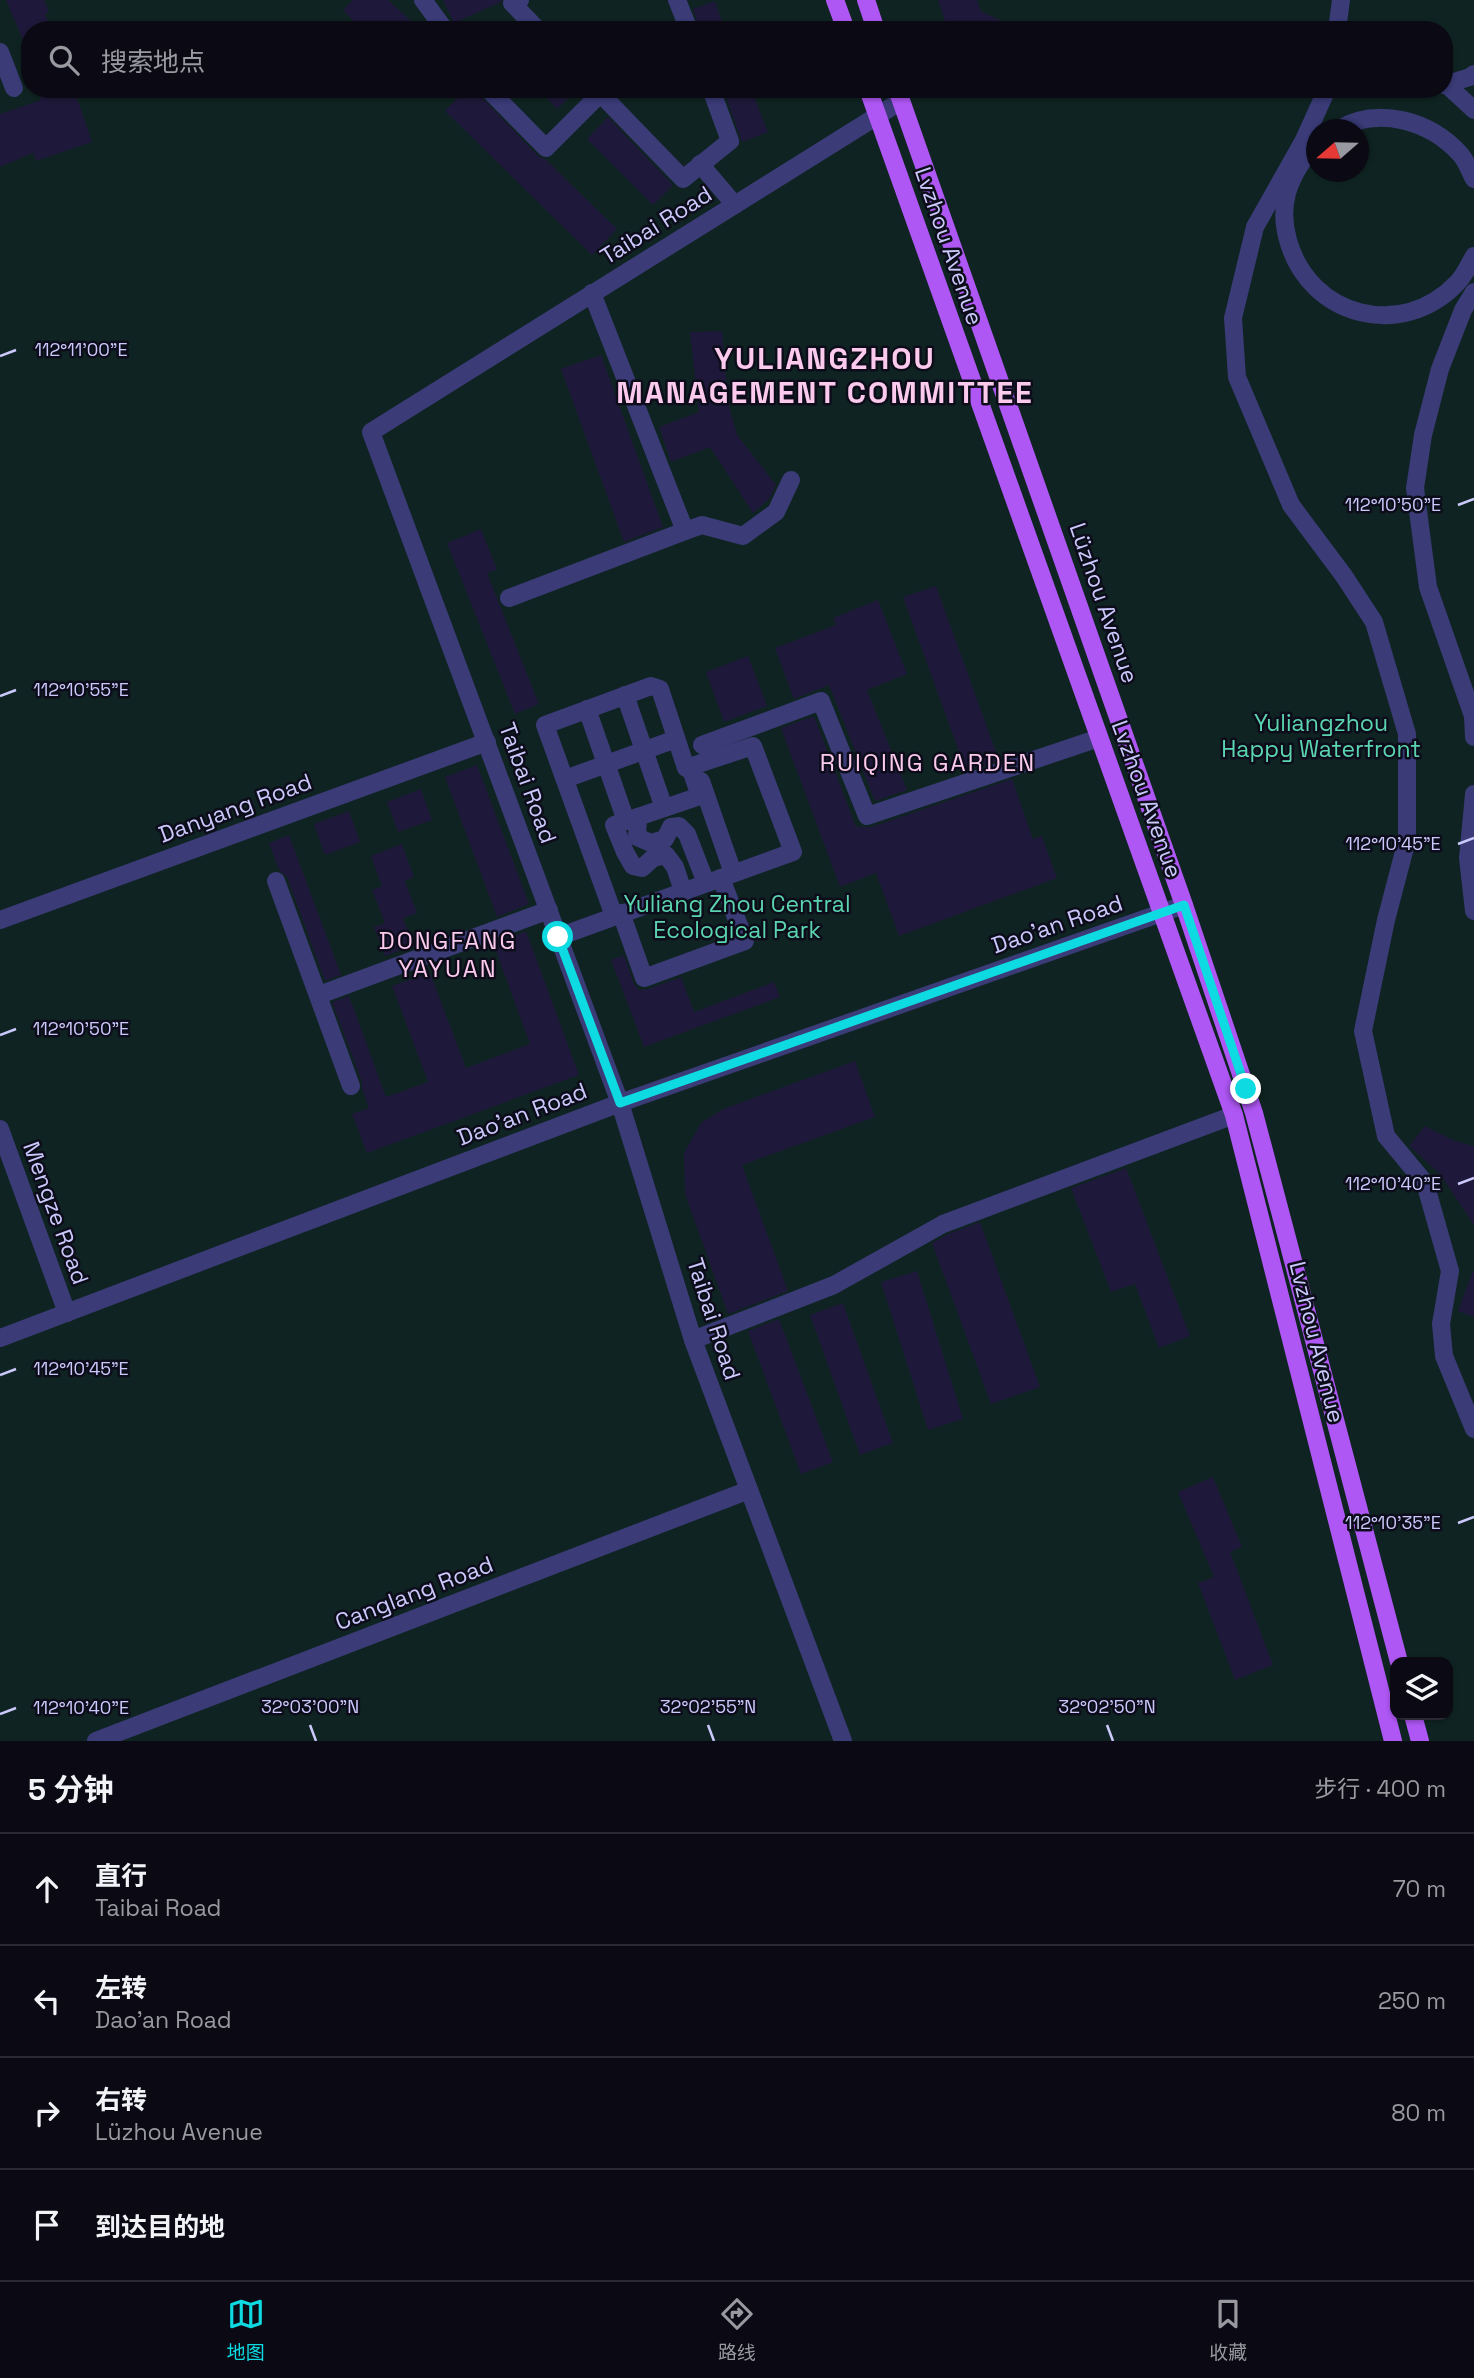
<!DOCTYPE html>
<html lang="zh">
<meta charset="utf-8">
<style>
:root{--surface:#0a0914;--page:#181722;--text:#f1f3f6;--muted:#999aa0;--line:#2a2a34;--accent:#0edae2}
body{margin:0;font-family:"Space Grotesk","Noto Sans SC",sans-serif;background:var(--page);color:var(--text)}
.controls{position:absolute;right:21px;bottom:21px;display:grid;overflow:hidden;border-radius:14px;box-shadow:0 2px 5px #0004}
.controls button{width:63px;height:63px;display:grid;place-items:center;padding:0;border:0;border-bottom:2px solid var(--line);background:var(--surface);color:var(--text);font:35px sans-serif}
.compass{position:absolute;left:1306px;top:119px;width:63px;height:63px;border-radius:50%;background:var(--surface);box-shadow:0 2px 5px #0004;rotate:250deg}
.stop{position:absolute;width:21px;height:21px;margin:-16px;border:5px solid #0edae2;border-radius:50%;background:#fff}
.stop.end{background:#0edae2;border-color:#fff;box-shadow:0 2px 7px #0008}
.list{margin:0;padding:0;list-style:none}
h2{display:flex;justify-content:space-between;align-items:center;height:91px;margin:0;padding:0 28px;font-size:30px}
h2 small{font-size:23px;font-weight:400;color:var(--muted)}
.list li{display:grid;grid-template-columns:46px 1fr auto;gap:21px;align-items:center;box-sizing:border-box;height:112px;padding:0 28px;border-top:2px solid var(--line)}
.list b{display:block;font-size:26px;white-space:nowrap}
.list p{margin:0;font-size:23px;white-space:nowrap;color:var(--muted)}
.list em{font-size:23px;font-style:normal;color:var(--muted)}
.icon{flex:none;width:38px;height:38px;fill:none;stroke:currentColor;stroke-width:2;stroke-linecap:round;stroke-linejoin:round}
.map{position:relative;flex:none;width:1474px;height:1741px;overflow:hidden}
.search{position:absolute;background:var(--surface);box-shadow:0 2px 5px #0004;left:21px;right:21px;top:21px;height:77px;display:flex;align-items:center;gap:18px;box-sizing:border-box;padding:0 24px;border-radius:28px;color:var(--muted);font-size:26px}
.sheet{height:539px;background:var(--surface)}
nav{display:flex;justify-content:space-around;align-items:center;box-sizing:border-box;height:98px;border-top:2px solid var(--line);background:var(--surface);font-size:19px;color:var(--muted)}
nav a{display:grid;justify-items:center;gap:4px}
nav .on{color:var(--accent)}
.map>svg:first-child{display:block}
</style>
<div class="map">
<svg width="1474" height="1741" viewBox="0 0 1474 1741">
<rect width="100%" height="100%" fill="#0d0c1a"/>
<path fill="#0f2422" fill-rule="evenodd" d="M0 0H1474V1741H0ZM30 30H1444V89H30ZM1316 130H1358V172H1316ZM1395 1662H1448V1715H1395Z"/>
<g fill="#1e193a">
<polygon points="6,0 44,0 49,12 45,14 51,30 30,30 30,57"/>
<polygon points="353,0 388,0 421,30 362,30 343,10"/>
<polygon points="443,0 501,0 501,2 454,23"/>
<polygon points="938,0 977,0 981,11 1020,30 948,30"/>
<polygon points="715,1 725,30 700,30 693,9"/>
<polygon points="37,89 74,89 92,142 36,161 33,153 0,167 0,114 41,100"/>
<polygon points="466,89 474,89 538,156 545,159 617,229 592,255 445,111"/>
<polygon points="538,89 578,89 557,109"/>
<polygon points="723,89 751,89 768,132 742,142"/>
<polygon points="608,117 673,185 653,205 587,139"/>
<polygon points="722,331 728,402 737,435 776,485 769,499 753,513 710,447 671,462 659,427 699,412 690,332"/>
<polygon points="601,355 663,527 624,542 561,369"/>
<polygon points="481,529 497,570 487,573 539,704 515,714 447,543"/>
<polygon points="936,586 999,760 966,771 903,597"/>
<polygon points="878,600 907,674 867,690 907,790 875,801 829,685 794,699 775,648 836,625 833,618"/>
<polygon points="748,656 767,706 724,722 706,672"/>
<polygon points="814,716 856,827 871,827 1012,779 1033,839 1042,836 1057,878 899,936 876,873 840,887 781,728"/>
<polygon points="477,765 529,904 497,917 445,777"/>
<polygon points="421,789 432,820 398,832 387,802"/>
<polygon points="349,811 360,842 325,855 314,824"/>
<polygon points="289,835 341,975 325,981 287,877 279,870 269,843"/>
<polygon points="402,844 414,877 405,881 417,913 403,918 414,945 385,956 374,927 385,923 372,890 382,886 371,856"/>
<polygon points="526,931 579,1075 367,1153 352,1114 369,1108 362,1089 362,1082 332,1002 349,996 386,1097 428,1082 392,986 430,973 466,1068 530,1044 493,943"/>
<polygon points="624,955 633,982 639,990 648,989 681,977 694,1012 774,982 780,997 644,1047 611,960"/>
<polygon points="855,1061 875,1117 742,1165 788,1291 728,1314 685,1194 684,1153 701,1123 723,1109"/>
<polygon points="1425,1126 1453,1140 1474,1146 1474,1225 1440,1174 1409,1146"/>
<polygon points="1126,1168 1190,1336 1159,1348 1135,1284 1111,1292 1071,1188"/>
<polygon points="980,1222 1040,1387 991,1404 932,1243 948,1234"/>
<polygon points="917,1271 963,1419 928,1430 881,1282"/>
<polygon points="1473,1271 1474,1272 1474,1317 1458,1311"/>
<polygon points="843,1303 893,1443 860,1455 810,1315"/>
<polygon points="779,1319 833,1462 801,1474 748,1331"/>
<polygon points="1213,1477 1242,1547 1230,1552 1273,1665 1235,1680 1198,1583 1214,1577 1178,1492"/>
</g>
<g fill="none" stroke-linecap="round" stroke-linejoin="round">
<g stroke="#3a3b77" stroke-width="18">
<polyline points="423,0 445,30"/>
<polyline points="520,0 512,3 538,30"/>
<polyline points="677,0 689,30"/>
<polyline points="1337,30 1341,0"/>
<polyline points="0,52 14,88"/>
<polyline points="1444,85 1470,77 1474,74"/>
<polyline points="1447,85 1474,110"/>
<polyline points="488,89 546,148 600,94"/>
<polyline points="596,89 683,179 730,141 711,89"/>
<polyline points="1327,89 1304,140 1255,227 1233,318 1237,377 1291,505 1344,576 1374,622 1407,734 1407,840 1386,920 1363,1031 1386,1136 1425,1183 1450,1271 1441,1324 1444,1356 1474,1429"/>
<path d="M1337 130C1378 105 1431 121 1461 155 1467 162 1470 172 1474 179"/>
<path d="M1316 143C1304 158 1293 173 1287 193 1283 208 1284 226 1288 240 1309 317 1402 341 1457 283 1464 276 1469 265 1474 256"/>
<polyline points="700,164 735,205"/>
<polyline points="1474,292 1463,310 1440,369 1423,435 1415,488 1428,587 1473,716 1474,737"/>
<polyline points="685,531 702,525 743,536 776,512 791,480"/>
<polyline points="509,598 685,531 592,293"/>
<polyline points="625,695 664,808"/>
<polyline points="587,709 626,821"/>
<polyline points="702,745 821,701 867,816 1099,738"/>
<polyline points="565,779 676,739"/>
<polyline points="701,781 733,873"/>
<polyline points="1474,794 1468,858 1474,911"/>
<polyline points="638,817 637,837 651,843 665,839 671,827 679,826 687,834 706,883"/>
<polyline points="276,881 351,1086"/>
<polyline points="683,891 675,867 666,855 653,858 642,868 633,866 625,852 614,825 700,796 690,767"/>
<polyline points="621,913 644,978 745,941 721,878"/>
<polyline points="0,920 487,742"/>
<polyline points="558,937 793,852 753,746 686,768 660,689 651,686 545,725 614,916"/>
<polyline points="319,995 549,910"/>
<polyline points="0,1129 67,1313"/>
<polyline points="0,1338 620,1103 1184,905"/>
<polyline points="693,1340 834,1285 943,1224 1234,1115"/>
<polyline points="96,1741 749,1490"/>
<polyline points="843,1741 693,1340 620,1103 371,432 901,101"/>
</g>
<g stroke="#af57f5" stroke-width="18">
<polyline points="835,0 846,30"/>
<polyline points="866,0 876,30"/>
<polyline points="868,89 1234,1115 1393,1741"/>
<polyline points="897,89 1184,905 1254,1113 1399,1662"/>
<polyline points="1413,1715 1420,1741"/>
</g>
</g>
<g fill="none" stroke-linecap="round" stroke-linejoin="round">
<polyline stroke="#0edae2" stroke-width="9" points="558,937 620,1103 1184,905 1246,1089"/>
</g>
<path fill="none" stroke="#cbc9fc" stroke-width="2.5" d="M0 356 16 350M1458 505 1474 499M0 696 16 690M1458 844 1474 838M0 1035 16 1029M1458 1184 1474 1178M0 1375 16 1369M1458 1523 1474 1517M0 1714 16 1708M310 1725 316 1741M708 1725 714 1741M1107 1725 1113 1741"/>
<g text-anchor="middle" stroke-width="5" stroke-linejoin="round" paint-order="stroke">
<g font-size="23" fill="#cbc9fc" stroke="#0d0c1a">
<text transform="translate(656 225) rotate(-32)" y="8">Taibai Road</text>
<text transform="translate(949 246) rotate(71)" y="8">Lvzhou Avenue</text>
<text transform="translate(1104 603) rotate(71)" y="8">Lüzhou Avenue</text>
<text transform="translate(528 783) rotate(70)" y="8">Taibai Road</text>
<text transform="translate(1147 799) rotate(70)" y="8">Lvzhou Avenue</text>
<text transform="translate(235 808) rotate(-20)" y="8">Danyang Road</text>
<text transform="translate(1057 924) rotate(-19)" y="8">Dao'an Road</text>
<text transform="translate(522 1114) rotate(-21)" y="8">Dao'an Road</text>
<text transform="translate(56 1213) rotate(70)" y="8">Mengze Road</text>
<text transform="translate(714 1319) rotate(72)" y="8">Taibai Road</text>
<text transform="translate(1317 1342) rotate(76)" y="8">Lvzhou Avenue</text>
<text transform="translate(414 1593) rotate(-21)" y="8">Canglang Road</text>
</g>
<g font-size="23" fill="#5bd5af" stroke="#0d0c1a">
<text x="1321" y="731">Yuliangzhou<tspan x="1321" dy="26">Happy Waterfront</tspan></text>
<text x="737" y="912">Yuliang Zhou Central<tspan x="737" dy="26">Ecological Park</tspan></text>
</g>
<g font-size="24" letter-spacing="2" fill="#fccaed" stroke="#0d0c1a">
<text x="928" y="771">RUIQING GARDEN</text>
<text x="448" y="949">DONGFANG<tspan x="448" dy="28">YAYUAN</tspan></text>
</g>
<g font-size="30" font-weight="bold" letter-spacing="2" fill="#fccaed" stroke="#0d0c1a">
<text x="825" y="369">YULIANGZHOU<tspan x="825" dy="34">MANAGEMENT COMMITTEE</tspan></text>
</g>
</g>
<g font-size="18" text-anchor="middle" fill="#cbc9fc" stroke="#0d0c1a" stroke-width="5" stroke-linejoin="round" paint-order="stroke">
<text x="81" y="356">112°11'00"E</text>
<text x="1393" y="511">112°10'50"E</text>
<text x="81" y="696">112°10'55"E</text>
<text x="1393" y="850">112°10'45"E</text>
<text x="81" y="1035">112°10'50"E</text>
<text x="1393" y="1190">112°10'40"E</text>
<text x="81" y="1375">112°10'45"E</text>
<text x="1393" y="1529">112°10'35"E</text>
<text x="310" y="1713">32°03'00"N</text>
<text x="708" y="1713">32°02'55"N</text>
<text x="1107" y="1713">32°02'50"N</text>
<text x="81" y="1714">112°10'40"E</text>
</g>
</svg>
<div class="controls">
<button><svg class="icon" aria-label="layers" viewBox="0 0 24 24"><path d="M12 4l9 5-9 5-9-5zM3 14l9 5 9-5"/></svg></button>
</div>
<svg class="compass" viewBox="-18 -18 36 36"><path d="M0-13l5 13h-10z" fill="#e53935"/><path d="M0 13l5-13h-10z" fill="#999aa0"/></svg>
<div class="stop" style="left:558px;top:937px"></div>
<div class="stop end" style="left:1246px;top:1089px"></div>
<div class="search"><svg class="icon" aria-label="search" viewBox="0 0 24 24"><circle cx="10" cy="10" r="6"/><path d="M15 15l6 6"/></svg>搜索地点</div>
</div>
<section class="sheet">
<h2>5 分钟<small>步行 · 400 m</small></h2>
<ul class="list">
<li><svg class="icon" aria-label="ahead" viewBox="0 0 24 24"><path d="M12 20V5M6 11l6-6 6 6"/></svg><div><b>直行</b><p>Taibai Road</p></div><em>70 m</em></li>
<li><svg class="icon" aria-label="left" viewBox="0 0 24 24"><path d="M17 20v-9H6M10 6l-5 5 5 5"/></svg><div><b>左转</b><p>Dao'an Road</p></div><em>250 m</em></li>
<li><svg class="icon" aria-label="right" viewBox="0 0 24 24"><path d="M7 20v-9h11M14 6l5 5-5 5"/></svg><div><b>右转</b><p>Lüzhou Avenue</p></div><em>80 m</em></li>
<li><svg class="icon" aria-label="arrive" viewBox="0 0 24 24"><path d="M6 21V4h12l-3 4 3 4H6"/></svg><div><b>到达目的地</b></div></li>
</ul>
</section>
<nav>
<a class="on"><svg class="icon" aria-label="map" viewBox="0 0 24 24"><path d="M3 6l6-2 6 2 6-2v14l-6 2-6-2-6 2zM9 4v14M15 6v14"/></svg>地图</a>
<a><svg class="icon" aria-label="directions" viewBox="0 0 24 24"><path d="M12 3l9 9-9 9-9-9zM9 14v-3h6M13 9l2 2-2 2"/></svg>路线</a>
<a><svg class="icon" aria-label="saved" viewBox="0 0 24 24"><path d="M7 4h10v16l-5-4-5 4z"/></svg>收藏</a>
</nav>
